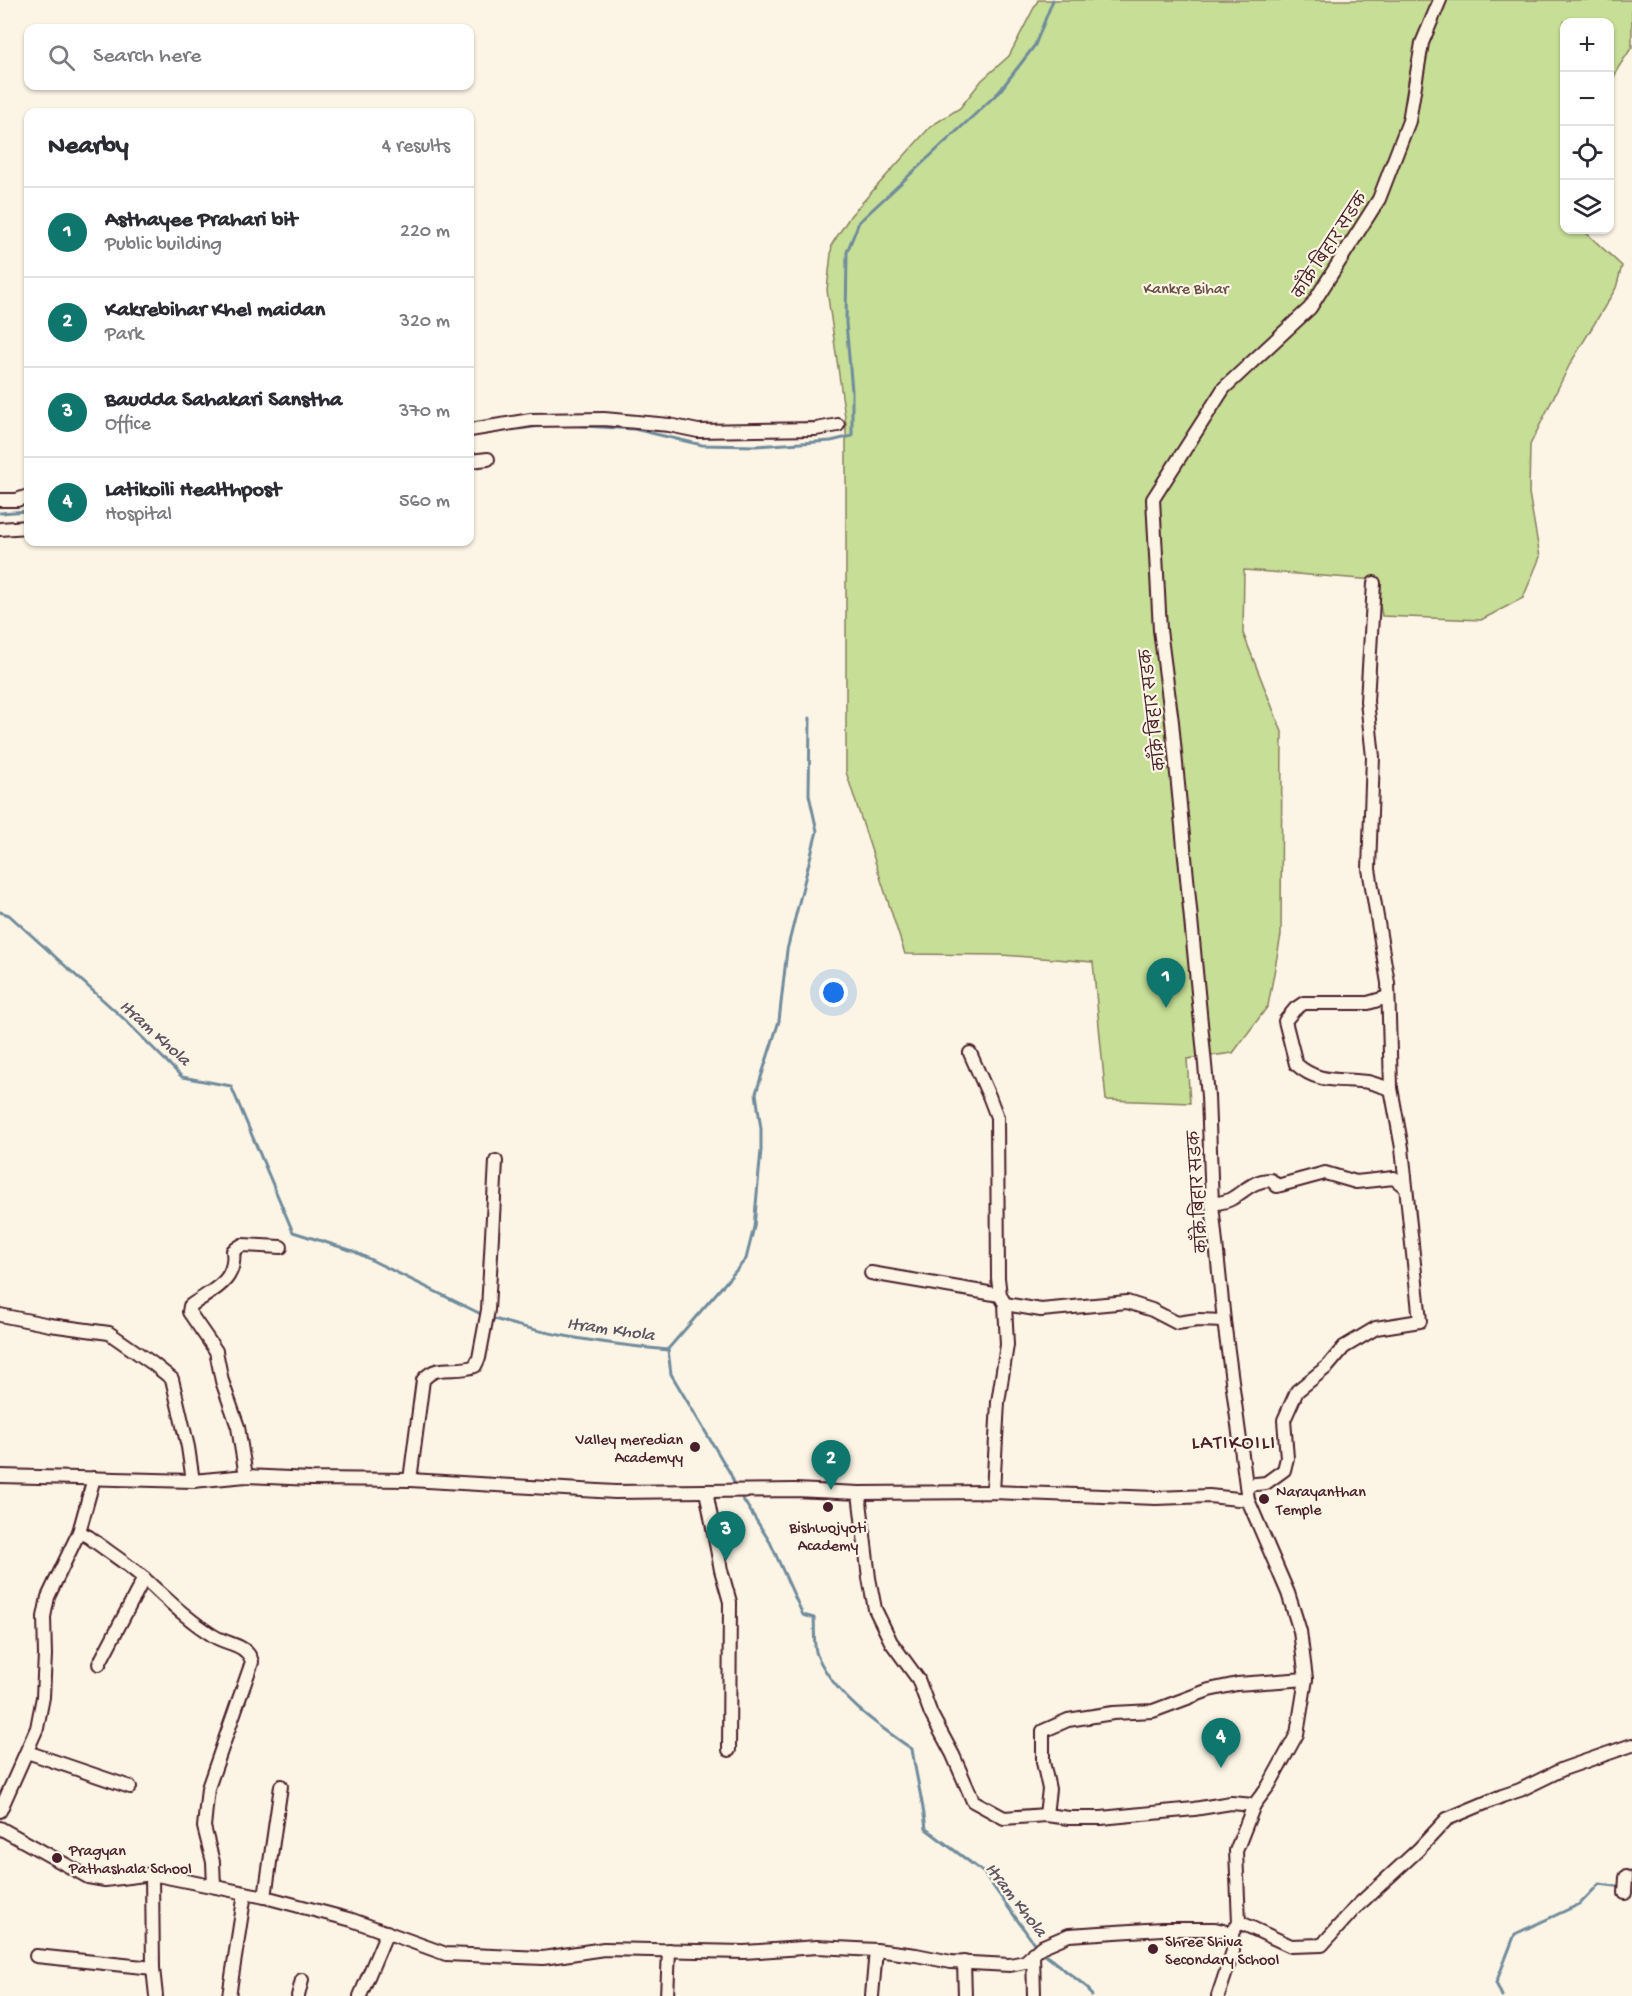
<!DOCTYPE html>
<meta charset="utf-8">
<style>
:root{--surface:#fff;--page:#f7f7f7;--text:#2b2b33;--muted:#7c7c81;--line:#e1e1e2;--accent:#0f766e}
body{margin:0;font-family:"Gochi Hand","Playpen Sans Deva",sans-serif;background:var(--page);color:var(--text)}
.controls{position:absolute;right:18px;top:18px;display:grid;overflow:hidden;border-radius:12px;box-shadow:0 2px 4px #0004}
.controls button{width:54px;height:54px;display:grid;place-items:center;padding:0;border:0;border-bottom:2px solid var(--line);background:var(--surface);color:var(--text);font:30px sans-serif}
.you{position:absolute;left:834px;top:993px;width:21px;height:21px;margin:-15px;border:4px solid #fff;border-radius:50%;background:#1a73e8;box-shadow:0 0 0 9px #1a73e833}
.badge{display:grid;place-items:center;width:39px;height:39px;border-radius:50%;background:var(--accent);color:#fff;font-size:20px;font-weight:700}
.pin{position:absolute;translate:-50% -50px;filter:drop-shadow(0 2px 3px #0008)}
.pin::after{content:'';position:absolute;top:32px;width:21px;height:18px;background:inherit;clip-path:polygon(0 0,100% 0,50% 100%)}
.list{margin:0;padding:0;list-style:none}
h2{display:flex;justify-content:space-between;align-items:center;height:78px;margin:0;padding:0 24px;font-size:26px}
h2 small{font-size:20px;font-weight:400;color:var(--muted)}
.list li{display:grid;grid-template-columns:39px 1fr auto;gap:18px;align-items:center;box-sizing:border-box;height:90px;padding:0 24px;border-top:2px solid var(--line)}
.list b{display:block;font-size:22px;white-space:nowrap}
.list p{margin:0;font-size:20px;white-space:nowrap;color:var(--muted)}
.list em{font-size:20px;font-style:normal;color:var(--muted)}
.icon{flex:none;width:33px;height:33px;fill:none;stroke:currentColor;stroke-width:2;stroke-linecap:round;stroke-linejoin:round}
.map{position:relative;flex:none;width:1632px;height:1996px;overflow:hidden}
.search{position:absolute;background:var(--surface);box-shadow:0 2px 4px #0004;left:24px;top:24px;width:450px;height:66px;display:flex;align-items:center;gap:15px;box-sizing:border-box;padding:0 21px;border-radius:12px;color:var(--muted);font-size:22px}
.panel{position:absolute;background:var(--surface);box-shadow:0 2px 4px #0004;left:24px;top:108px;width:450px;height:438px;border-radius:12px}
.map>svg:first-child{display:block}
</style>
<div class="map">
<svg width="1632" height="1996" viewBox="0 0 1632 1996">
<rect width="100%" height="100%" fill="#fcf5e5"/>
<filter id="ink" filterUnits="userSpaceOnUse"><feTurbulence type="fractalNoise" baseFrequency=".0167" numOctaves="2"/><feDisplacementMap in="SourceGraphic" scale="12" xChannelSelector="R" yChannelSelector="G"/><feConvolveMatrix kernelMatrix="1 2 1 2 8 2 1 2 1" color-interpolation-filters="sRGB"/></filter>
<g filter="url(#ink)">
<polygon fill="#c6de95" stroke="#887e60" stroke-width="1.5" points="1038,0 1632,0 1632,47 1618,68 1610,87 1610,22 1564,22 1564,230 1583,230 1622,266 1616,288 1570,364 1530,445 1529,493 1540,557 1523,598 1481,620 1382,616 1375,580 1244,570 1243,633 1282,732 1281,935 1268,1006 1233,1053 1187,1059 1190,1103 1106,1100 1093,962 1002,955 905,954 846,772 846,424 827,290 832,244 851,215 931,126 960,108 982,80 1009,56"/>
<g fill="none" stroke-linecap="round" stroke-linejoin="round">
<g stroke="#6f8b9c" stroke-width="3">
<polyline points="567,425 634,429 702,445 756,446 831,441 852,436 852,391 846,323 847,252 859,222 999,92 1035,45 1053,0"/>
<polyline points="502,431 549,425"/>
<polyline points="0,513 28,511"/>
<polyline points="0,912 9,915 124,1019 182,1077 231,1086 293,1232 353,1251 485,1316"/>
<path d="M491 1318C549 1336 608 1344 668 1350L671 1374 730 1473 736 1487"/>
<polyline points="668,1349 746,1259 754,1227 761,1150 761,1129 756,1093 779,1021 787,950 817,831 809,795 810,718"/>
<path d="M739 1493 770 1542 803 1615 814 1618C815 1629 813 1645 817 1655 835 1696 876 1724 912 1749 916 1776 923 1802 926 1829L983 1872 1036 1946"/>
<polyline points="1040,1951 1088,1988 1092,1996"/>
<polyline points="1502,1996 1496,1983 1515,1934 1580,1904 1599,1884 1623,1887"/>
</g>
<defs>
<g id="minor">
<polyline points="470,430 531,420 604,419 669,425 698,431 816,429 838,425"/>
<polyline points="470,461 488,459"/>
<polyline points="0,500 17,500 28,496"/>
<polyline points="0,529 28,527"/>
<path d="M1388 997 1368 1003H1304L1295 1009 1285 1021 1296 1064C1319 1085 1341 1078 1368 1082 1376 1084 1384 1087 1391 1089"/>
<polyline points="970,1053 989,1096 997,1117 998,1278 1000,1295 1005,1304 1007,1345 998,1402 993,1492"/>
<path d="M1212 1204C1219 1203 1226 1202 1231 1199 1245 1191 1253 1180 1271 1180L1277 1186 1325 1173 1356 1182 1394 1178 1405 1187"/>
<polyline points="871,1273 1000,1295"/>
<polyline points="1005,1304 1041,1310 1127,1302 1152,1310 1177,1323 1198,1320 1224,1321"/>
<polyline points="0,1315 50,1325 109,1333 152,1363 172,1379 188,1447 193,1481"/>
<polyline points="0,1476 193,1481 246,1476 311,1479 410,1480 615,1492 795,1490 859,1493 993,1492 1156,1498 1209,1496 1248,1500"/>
<path d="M246 1476 238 1427 222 1381 216 1351 189 1312 190 1306C212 1290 237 1282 233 1251L242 1245 281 1247"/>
<path d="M410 1480 423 1380C438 1362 456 1374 475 1366L479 1358 488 1310 496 1161"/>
<polyline points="1246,1485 1266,1483 1284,1470 1287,1458 1284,1420 1297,1391 1328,1366 1344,1347 1376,1328 1420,1321 1402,1148 1391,1088 1388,983 1369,869 1373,757 1367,701 1374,583"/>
<polyline points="706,1491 721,1570 730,1602 729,1750"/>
<polyline points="859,1493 869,1578 875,1609 891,1642 918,1679 931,1714 953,1755 973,1801 1004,1818 1046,1815 1069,1818 1101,1818 1194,1809 1231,1803 1254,1805"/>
<path d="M79 1532 89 1537C108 1552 130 1565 148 1582 169 1601 188 1620 212 1635 226 1645 247 1643 252 1662L208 1788 204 1827 213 1862 214 1886"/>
<polyline points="99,1664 144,1578"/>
<polyline points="27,1752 130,1787"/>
<polyline points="0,1811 37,1728 43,1697 45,1655 44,1617 48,1597 79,1532 94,1478"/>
<polyline points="1046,1815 1049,1789 1043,1762 1043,1731 1068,1720 1113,1713 1153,1711 1209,1690 1237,1684 1306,1679"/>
<polyline points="0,1828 88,1877 105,1880 152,1874 265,1897 352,1920 446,1954 543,1958 604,1949 744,1952 817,1947 876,1950 916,1955 951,1962 1010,1965 1025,1962 1041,1947 1069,1935 1162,1929 1215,1929 1232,1933"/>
<polyline points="152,1874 153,1968 156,1996"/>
<polyline points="1625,1893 1626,1877"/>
<polyline points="265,1897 281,1786"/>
<polyline points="1239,1922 1291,1946 1322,1945 1355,1908 1418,1850 1447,1819 1502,1796 1520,1790 1563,1769 1632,1745"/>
<polyline points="1033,1953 1034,1996"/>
<polyline points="36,1956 153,1968"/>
<polyline points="964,1962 965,1996"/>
<polyline points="229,1996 245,1893"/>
<polyline points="298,1996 302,1980"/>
<polyline points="360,1996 387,1932"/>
<polyline points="667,1996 669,1950"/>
<polyline points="872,1996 876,1950"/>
<polyline points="1218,1996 1233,1951 1232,1933 1239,1922 1236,1851 1254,1805 1269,1785 1297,1734 1306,1679 1300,1631 1288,1593 1248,1500 1224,1321 1212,1204 1208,1096 1172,722 1160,630 1153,499 1224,388 1310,308 1379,199 1409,121 1422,43 1440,0"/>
</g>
</defs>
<use href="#minor" stroke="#4a1f2b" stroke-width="16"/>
<use href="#minor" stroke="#fcf5e5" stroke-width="12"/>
</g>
</g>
<g fill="#4a1f2b" stroke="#fcf5e5" stroke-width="2">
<circle cx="695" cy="1447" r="6"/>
<circle cx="1264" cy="1499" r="6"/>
<circle cx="828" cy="1507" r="6"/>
<circle cx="57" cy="1858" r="6"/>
<circle cx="1153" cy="1949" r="6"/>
</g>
<g text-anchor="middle" stroke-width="4.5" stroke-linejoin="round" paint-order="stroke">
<g font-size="16" fill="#4a1f2b" stroke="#fcf5e5">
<text transform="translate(1329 245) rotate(-57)" y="6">काँक्रे बिहार सडक</text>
<text transform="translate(1152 710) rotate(-97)" y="6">काँक्रे बिहार सडक</text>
<text transform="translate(1197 1192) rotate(-94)" y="6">काँक्रे बिहार सडक</text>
</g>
<g font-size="16" fill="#694f46" stroke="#fcf5e5">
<text x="1186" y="293">Kankre Bihar</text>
</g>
<g font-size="16" fill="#4a1f2b" stroke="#fcf5e5" text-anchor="start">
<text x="683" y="1444" text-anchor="end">Valley meredian<tspan x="683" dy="18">Academyy</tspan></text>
<text x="1276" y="1496">Narayanthan<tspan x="1276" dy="18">Temple</tspan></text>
<text x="828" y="1532" text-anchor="middle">Bishwojyoti<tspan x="828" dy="18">Academy</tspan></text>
<text x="69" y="1855">Pragyan<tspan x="69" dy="18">Pathashala School</tspan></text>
<text x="1165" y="1946">Shree Shiva<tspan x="1165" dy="18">Secondary School</tspan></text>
</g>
<g font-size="18" font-style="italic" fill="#5c5563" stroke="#fcf5e5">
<text transform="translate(156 1032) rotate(42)" y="6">Itram Khola</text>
<text transform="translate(611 1328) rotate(8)" y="6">Itram Khola</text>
<text transform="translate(1017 1899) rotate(52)" y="6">Itram Khola</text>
</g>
<g font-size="20" letter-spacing="1.5" fill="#4a1f2b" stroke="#fcf5e5">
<text x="1234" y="1448">LATIKOILI</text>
</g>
</g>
</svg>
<div class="controls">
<button>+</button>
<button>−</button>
<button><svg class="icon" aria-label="locate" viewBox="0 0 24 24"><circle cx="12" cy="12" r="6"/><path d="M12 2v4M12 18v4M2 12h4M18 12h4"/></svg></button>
<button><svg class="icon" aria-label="layers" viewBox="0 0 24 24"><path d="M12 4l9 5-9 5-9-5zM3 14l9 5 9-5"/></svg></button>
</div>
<div class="you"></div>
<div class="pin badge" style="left:1166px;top:1008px">1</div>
<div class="pin badge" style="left:831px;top:1490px">2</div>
<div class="pin badge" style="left:726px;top:1561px">3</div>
<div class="pin badge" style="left:1221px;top:1768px">4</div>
<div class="search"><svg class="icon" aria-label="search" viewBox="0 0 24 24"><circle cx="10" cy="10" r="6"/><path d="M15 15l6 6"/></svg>Search here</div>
<section class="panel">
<h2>Nearby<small>4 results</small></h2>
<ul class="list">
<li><span class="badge">1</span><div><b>Asthayee Prahari bit</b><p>Public building</p></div><em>220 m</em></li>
<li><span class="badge">2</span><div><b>Kakrebihar Khel maidan</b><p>Park</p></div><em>320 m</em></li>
<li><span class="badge">3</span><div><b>Baudda Sahakari Sanstha</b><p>Office</p></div><em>370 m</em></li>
<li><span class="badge">4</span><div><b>Latikoili Healthpost</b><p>Hospital</p></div><em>560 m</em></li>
</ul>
</section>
</div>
